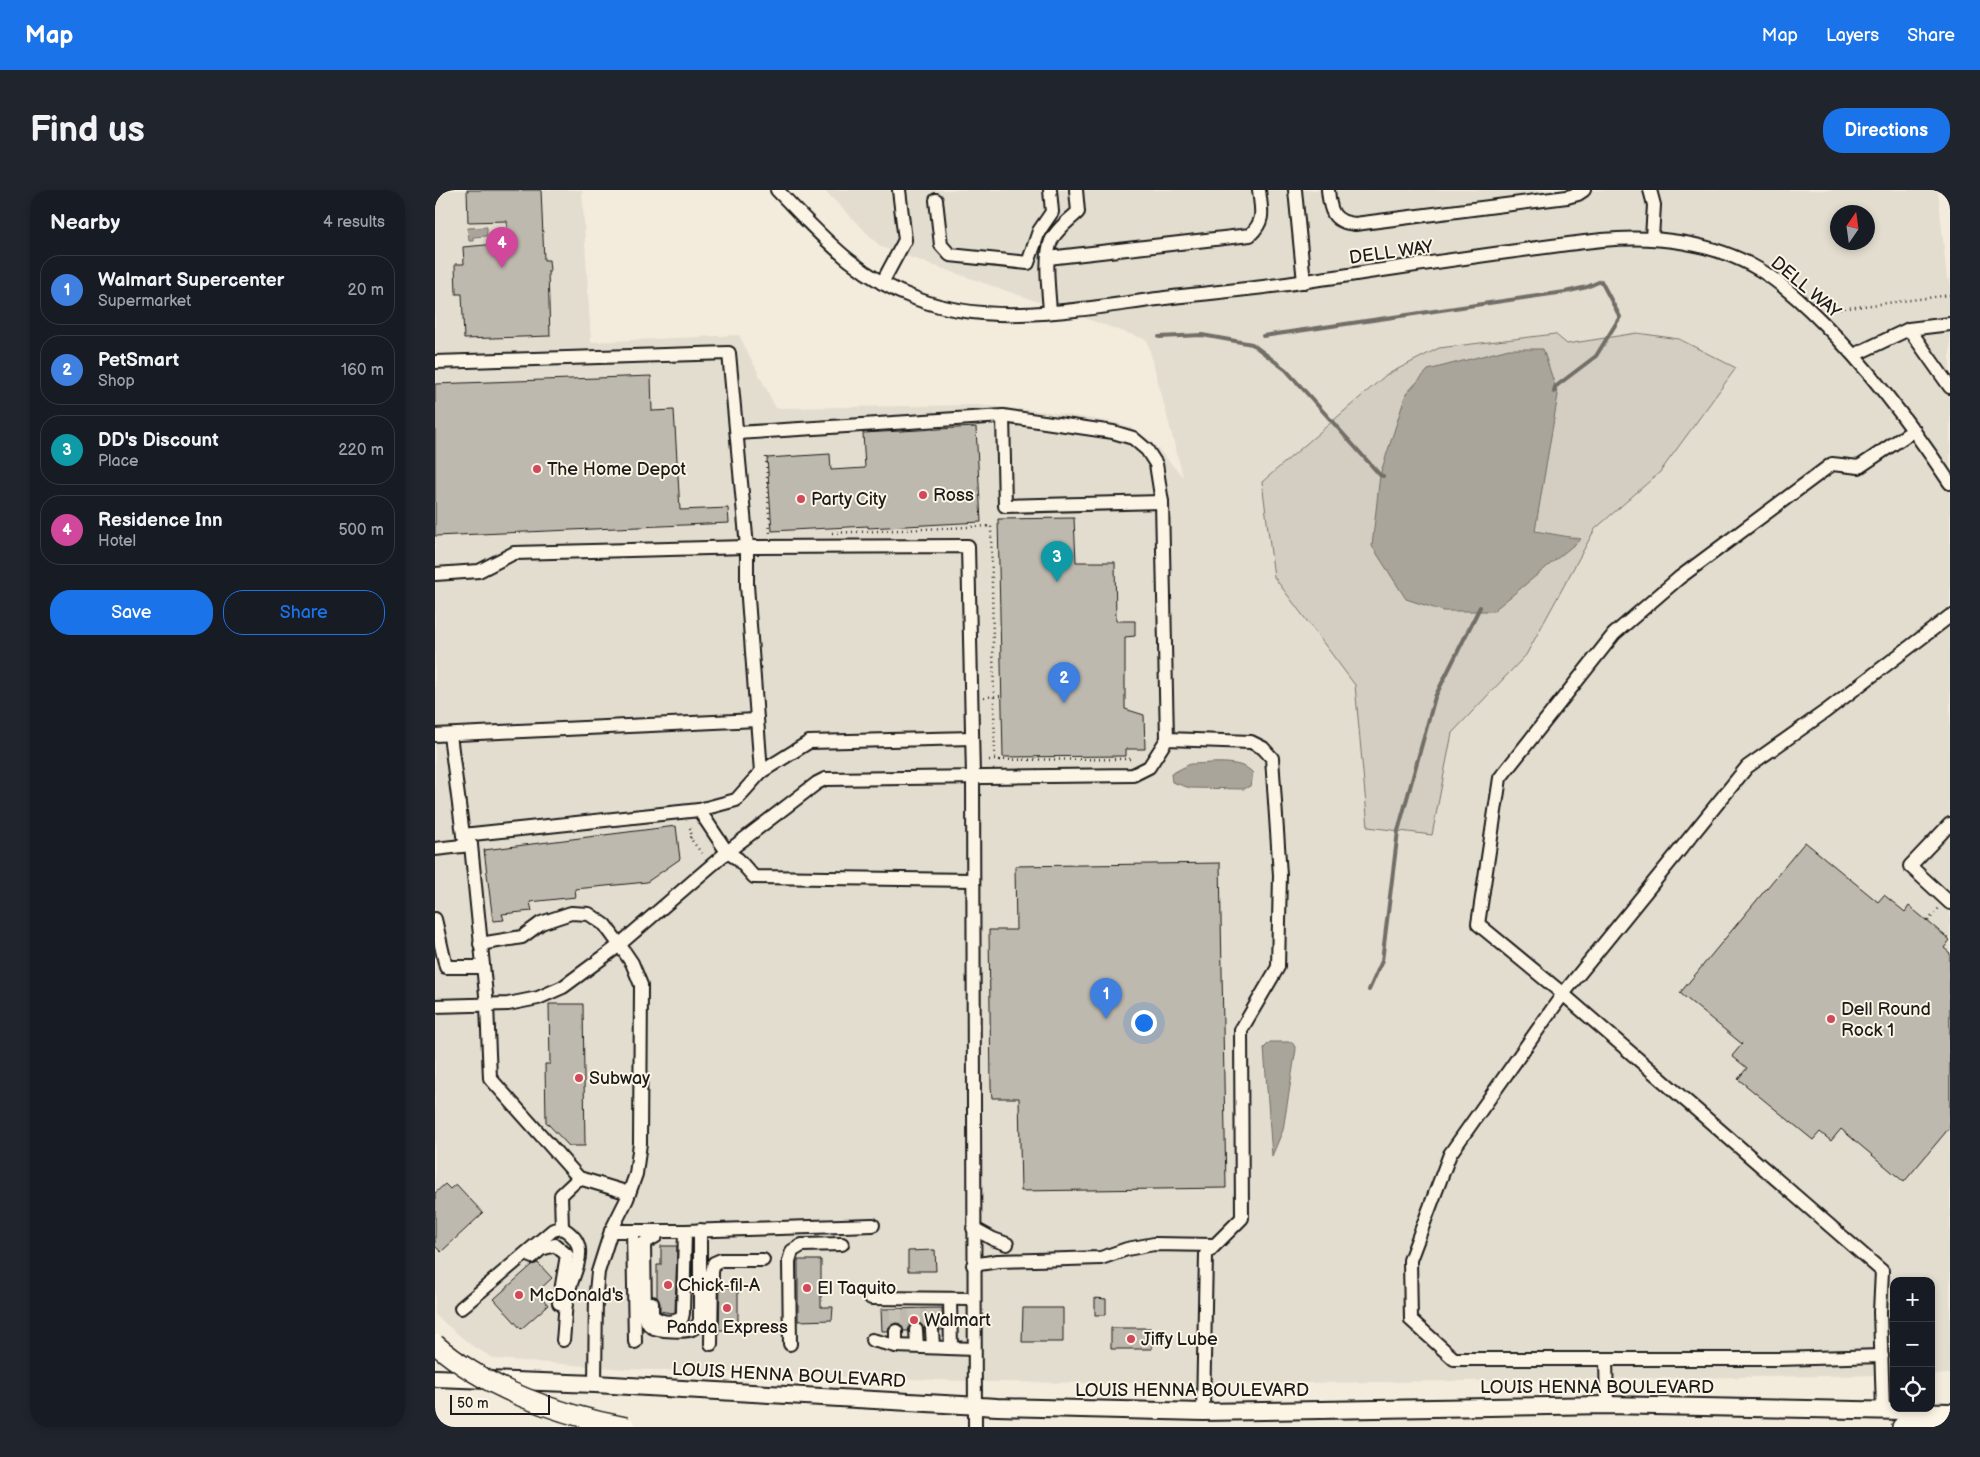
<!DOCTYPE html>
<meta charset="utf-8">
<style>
:root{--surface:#171b24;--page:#20242c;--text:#f1f3f6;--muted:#9ea1a6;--line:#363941;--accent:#1a73e8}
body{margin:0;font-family:"Balsamiq Sans",sans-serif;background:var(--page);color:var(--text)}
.controls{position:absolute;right:15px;bottom:15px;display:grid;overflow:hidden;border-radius:10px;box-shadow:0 2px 8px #0003}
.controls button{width:45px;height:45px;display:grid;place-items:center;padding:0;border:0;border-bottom:1px solid var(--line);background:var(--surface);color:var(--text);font:25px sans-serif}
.compass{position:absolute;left:1395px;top:15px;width:45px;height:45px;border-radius:50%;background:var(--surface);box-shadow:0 2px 8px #0003;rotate:13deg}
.scale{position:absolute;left:15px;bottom:12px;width:100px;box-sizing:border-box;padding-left:5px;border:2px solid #1c1c1c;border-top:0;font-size:14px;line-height:18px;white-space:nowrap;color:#1c1c1c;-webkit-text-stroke:4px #fcf5e5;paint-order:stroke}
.you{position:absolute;left:708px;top:832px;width:18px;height:18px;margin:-12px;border:4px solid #fff;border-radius:50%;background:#1a73e8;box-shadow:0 0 0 8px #1a73e833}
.badge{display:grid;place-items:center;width:32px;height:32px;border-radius:50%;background:var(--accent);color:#fff;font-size:16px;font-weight:700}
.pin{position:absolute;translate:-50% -41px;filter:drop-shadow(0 1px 2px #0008)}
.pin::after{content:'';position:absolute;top:26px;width:18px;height:15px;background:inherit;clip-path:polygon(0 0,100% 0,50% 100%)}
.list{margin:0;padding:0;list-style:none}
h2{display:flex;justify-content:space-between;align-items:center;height:65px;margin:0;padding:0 20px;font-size:21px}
h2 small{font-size:16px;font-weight:400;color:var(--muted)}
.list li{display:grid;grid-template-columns:32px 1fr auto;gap:15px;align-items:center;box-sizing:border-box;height:70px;margin:0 10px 10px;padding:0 10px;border:1px solid var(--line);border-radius:20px}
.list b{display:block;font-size:19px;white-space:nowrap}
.list p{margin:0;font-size:16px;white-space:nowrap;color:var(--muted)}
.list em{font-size:16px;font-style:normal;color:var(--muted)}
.actions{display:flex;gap:10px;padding:15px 20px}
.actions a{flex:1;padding:11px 0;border:1px solid var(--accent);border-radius:20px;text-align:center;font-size:18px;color:var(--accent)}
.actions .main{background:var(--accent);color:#fff}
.icon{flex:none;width:28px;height:28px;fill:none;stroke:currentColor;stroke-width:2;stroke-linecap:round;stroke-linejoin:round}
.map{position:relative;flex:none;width:1515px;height:1237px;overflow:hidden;border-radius:20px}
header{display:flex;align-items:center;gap:30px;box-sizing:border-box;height:70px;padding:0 25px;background:var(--accent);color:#fff}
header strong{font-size:24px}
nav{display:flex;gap:28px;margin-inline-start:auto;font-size:18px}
.intro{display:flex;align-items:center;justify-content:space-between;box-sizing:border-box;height:120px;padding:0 30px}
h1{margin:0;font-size:35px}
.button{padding:12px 22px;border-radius:20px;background:var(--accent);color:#fff;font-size:18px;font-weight:700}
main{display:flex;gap:30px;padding:0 30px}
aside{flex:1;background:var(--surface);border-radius:20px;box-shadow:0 2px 8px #0003}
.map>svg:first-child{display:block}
</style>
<header>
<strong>Map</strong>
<nav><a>Map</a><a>Layers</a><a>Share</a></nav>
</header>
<div class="intro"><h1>Find us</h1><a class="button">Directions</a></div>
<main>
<aside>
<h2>Nearby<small>4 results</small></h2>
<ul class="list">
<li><span class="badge" style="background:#3f7fe0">1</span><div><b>Walmart Supercenter</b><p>Supermarket</p></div><em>20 m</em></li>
<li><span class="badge" style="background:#3f7fe0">2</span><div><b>PetSmart</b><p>Shop</p></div><em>160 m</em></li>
<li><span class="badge" style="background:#0f9aa8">3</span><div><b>DD's Discount</b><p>Place</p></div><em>220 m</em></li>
<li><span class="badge" style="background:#d1479c">4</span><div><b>Residence Inn</b><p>Hotel</p></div><em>500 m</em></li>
</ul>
<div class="actions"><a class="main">Save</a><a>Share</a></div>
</aside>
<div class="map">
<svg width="1515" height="1237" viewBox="0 0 1515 1237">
<rect width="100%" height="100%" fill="#f3ecdd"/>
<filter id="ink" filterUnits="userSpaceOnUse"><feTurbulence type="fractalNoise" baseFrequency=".02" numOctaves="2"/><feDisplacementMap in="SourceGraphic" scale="10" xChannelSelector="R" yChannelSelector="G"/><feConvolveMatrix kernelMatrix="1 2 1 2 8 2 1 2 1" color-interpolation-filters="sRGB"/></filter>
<g filter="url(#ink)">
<path fill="#e3ddcf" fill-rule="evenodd" d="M0 0H147L156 152 304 145 341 218 543 215 615 222 683 233 698 239 716 251 748 287 712 150 446 57 389 0H1503L1512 89H1515V1184L1496 1185V1091H1459V1185L794 1194 559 1192 192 1179 60 1169 36 1155 0 1125ZM1402 22H1432V52H1402Z"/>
<polygon fill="#d3cec1" stroke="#78756e" points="1202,143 1244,149 1301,178 1225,282 1160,339 1091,465 1017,543 997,645 933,637 920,495 839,387 827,292 951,185 1004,158 1120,144 1132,154"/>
<g fill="#aaa59b" stroke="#716e68">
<polygon points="52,37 52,46 38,47 38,51 34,51 33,38"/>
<polygon points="1074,159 1108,159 1123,205 1100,341 1146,349 1058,421 1008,421 971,409 937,356 945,285 971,204 993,180"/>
<path d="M755 574C773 574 805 568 818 583L815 596 809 599 755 598 737 592 736 584Z"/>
<polygon points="835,852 857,852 861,859 848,940 837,966 829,858"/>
</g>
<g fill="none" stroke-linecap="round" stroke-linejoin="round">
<g stroke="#716e68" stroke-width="4">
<polyline points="828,146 1130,102 1152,97 1166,91 1185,127 1161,166 1120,197 1119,202"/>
<polyline points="724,147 767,145 817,154 851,180 945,285 948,286"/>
<polyline points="934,800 947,771 963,641 1000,507 1045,417"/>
</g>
</g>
<g fill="#beb9ae" stroke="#1c1c1c">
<polygon points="32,0 106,0 109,70 114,70 115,81 113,81 115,146 29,149 27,104 21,104 20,74 29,74 28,57 73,53 72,31 33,32"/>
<polygon points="216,186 217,221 239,220 245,320 293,318 294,333 0,346 0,194"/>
<polygon points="541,237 546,332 433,338 433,336 337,341 332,268 395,264 396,280 430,278 428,243"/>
<polygon points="639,328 641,372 680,372 681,431 700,431 700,446 690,447 690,519 709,525 710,559 691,559 691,566 568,567 563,329"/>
<polygon points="241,636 245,669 212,692 140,699 141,707 95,712 97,721 67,724 69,730 58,731 49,660"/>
<polygon points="1370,652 1443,712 1449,705 1470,722 1474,716 1515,750 1509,758 1515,763 1515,937 1469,992 1406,939 1396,951 1385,942 1378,950 1303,889 1312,878 1297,866 1307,854 1245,803"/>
<polygon points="785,673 791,998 586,1001 584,908 557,908 556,897 554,740 581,740 580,676"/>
<polygon points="114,814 148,814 150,956 134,956 111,932 110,874 115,874"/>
<polygon points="10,994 15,999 21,994 48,1023 6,1062 0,1056 0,1003"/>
<polygon points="226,1056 242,1056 240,1122 236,1123 225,1121 225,1113 222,1107 222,1075 226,1075"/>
<polygon points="500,1060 501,1081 473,1081 473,1061"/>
<polygon points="363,1070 386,1070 386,1117 398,1117 397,1130 363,1131"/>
<polygon points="103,1073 117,1088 102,1102 113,1115 86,1139 59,1109 97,1075"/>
<polygon points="285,1097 303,1097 303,1140 284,1140"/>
<polygon points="660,1108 671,1109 671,1125 660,1125"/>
<polygon points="507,1118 508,1140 505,1140 500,1133 493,1133 489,1139 487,1135 481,1132 476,1134 473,1141 469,1141 465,1134 461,1133 454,1137 453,1141 447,1141 446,1119"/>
<polygon points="588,1118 628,1118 628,1152 587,1152"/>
<polygon points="676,1138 716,1138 717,1159 676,1159"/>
</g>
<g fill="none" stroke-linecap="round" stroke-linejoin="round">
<g stroke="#c8c2b6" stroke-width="12" stroke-dasharray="12 6" stroke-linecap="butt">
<polyline points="461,1119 461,1141"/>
<polyline points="480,1119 481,1140"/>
<polyline points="497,1119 497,1140"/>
</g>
<defs>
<g id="minor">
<path d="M342 0C386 45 421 87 482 109 561 139 655 117 738 107 783 102 828 98 872 91 971 77 1069 61 1167 50 1220 45 1279 52 1325 80 1348 94 1369 114 1388 133 1437 182 1477 236 1515 293"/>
<polyline points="860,0 869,92"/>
<path d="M893 0C895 20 897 32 920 34L1132 7 1143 4 1149 0"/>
<polyline points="1215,0 1219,15 1217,48"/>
<polyline points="501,10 506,55 515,65 593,73 604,41 617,22 615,0"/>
<path d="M613 68 815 45C831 30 826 20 824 0"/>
<polyline points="447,93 470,50 464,0"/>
<path d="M615 122C614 102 609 69 616 51 621 40 634 30 643 22L641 0"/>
<polyline points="1515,134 1474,139 1515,197"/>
<polyline points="1419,165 1474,139"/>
<polyline points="0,172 294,163 312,357 312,395 326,582"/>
<polyline points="568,226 570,316 727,312"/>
<polyline points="302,243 568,226 678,242 698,248 712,260 721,274 727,312 732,549"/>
<polyline points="0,384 44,381 79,363 312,357 533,356 538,586 540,1237"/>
<polyline points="0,545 322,530"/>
<polyline points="15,545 28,645 36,655 52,815 55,888 144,988 194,1003"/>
<polyline points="264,620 301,610 326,582 374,552 537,548"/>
<polyline points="1515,634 1475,676 1515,713"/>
<polyline points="28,645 264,620 292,662 303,669 319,687 538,690"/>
<polyline points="0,659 36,655"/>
<polyline points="0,729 11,777 48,777"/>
<polyline points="45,754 87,747 106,733 136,723 154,724 170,735 184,754 197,773 206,795 205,953 201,984 192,1009 176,1041 163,1082 161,1102 160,1194"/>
<polyline points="0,816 73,814 103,808 128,797 178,760 292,662 382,593 390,589 698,585 714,577 732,549 816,552 828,558 837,568 845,685 843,777 806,840 807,1028 771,1064 768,1222"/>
<polyline points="127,1038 126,1005 144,988"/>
<polyline points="538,1038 558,1049 572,1054"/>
<polyline points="176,1041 250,1041 438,1035"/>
<polyline points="198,1041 200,1152"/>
<path d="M221 1046 209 1053 210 1124C211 1129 212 1134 217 1137 223 1141 251 1142 257 1139 261 1138 263 1134 265 1131V1040"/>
<polyline points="97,1067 106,1059 120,1055 132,1065 124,1113"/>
<polyline points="538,1075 563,1071 666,1068 692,1059 719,1054 779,1055"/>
<polyline points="436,1108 539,1109"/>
<polyline points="515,1109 516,1158"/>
<path d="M217 1113V1125C226 1133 236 1134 247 1128L248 1123 250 1041"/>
<path d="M26 1118 118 1040 127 1038C157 1055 140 1077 133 1103 129 1118 130 1135 128 1150"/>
<polyline points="481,1140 482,1156"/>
<polyline points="497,1140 498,1157"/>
<polyline points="461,1141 461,1156"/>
<polyline points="437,1150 461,1156 539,1159"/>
<polyline points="276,1154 277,1082 279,1073 286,1070 328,1070"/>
<polyline points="355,1154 354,1071 357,1061 367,1055 407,1054"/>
<polyline points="1447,1166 1343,1169 1019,1169 976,1130 975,1070 1015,964 1128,804 1312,577 1391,521 1515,426"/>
<polyline points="1171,1169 1172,1215"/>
<polyline points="1448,1220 1445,1122 1447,1081 1128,804 1043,734 1065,588 1179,444 1244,388 1397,274 1424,277 1479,240"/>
</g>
<polyline id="major" points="0,1188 160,1194 562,1217 768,1222 1172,1215 1515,1222"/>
<polyline id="highway" points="1467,1237 1515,1228"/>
</defs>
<use href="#minor" stroke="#1c1c1c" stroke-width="16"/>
<use href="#major" stroke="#1c1c1c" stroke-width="20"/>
<use href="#highway" stroke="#1c1c1c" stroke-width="22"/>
<g stroke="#1c1c1c" stroke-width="2.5" stroke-dasharray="1 4" stroke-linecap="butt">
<polyline points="1405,119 1515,105"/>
<polyline points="331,267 335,344"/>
<polyline points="397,343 556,336 560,570"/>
<polyline points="549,507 567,506"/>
<polyline points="549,570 695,569"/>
<polyline points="255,638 257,647 255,648 268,665"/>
<polyline points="1493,731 1504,718"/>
</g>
<use href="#minor" stroke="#fcf5e5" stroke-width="12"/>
<use href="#major" stroke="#fcf5e5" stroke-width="16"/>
<use href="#highway" stroke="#fcf5e5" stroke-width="19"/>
<defs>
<path id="highway-bridge" d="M0 1154C51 1199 125 1225 191 1237"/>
</defs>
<use href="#highway-bridge" stroke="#1c1c1c" stroke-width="22" stroke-linecap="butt"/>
<use href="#highway-bridge" stroke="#fcf5e5" stroke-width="19"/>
</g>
</g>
<g fill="#d1495b" stroke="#fcf5e5" stroke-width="2">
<circle cx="102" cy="279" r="5"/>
<circle cx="488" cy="305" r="5"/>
<circle cx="366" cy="309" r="5"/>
<circle cx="1396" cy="829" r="5"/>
<circle cx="144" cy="888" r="5"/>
<circle cx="233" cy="1095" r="5"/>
<circle cx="372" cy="1098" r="5"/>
<circle cx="84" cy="1105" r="5"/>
<circle cx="292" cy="1118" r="5"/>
<circle cx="479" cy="1130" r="5"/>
<circle cx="696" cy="1149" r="5"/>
</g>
<g text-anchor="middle" stroke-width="4" stroke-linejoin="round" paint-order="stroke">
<g font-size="18" fill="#1c1c1c" stroke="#fcf5e5">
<text transform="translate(956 62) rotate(-8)" y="6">DELL WAY</text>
<text transform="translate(1371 97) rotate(40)" y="6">DELL WAY</text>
<text transform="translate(354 1185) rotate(3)" y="6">LOUIS HENNA BOULEVARD</text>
<text x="1162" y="1203">LOUIS HENNA BOULEVARD</text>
<text x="757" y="1206">LOUIS HENNA BOULEVARD</text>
</g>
<g font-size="18" fill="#1c1c1c" stroke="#fcf5e5" text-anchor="start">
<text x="112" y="285">The Home Depot</text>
<text x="498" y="311">Ross</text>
<text x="376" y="315">Party City</text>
<text x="1406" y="825">Dell Round<tspan x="1406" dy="21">Rock 1</tspan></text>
<text x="154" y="894">Subway</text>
<text x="243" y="1101">Chick-fil-A</text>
<text x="382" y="1104">El Taquito</text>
<text x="94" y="1111">McDonald's</text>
<text x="489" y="1136">Walmart</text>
<text x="292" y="1143" text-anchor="middle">Panda Express</text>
<text x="706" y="1155">Jiffy Lube</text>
</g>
</g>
</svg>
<div class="controls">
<button>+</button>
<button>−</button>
<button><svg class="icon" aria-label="locate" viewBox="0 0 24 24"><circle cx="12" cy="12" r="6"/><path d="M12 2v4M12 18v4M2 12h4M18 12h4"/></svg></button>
</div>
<svg class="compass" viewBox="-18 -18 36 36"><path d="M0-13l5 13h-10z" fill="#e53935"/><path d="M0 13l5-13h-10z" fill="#9ea1a6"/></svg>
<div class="scale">50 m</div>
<div class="you"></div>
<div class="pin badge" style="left:671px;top:829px;background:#3f7fe0">1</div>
<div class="pin badge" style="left:629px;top:513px;background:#3f7fe0">2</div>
<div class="pin badge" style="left:622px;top:392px;background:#0f9aa8">3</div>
<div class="pin badge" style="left:67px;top:78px;background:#d1479c">4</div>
</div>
</main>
